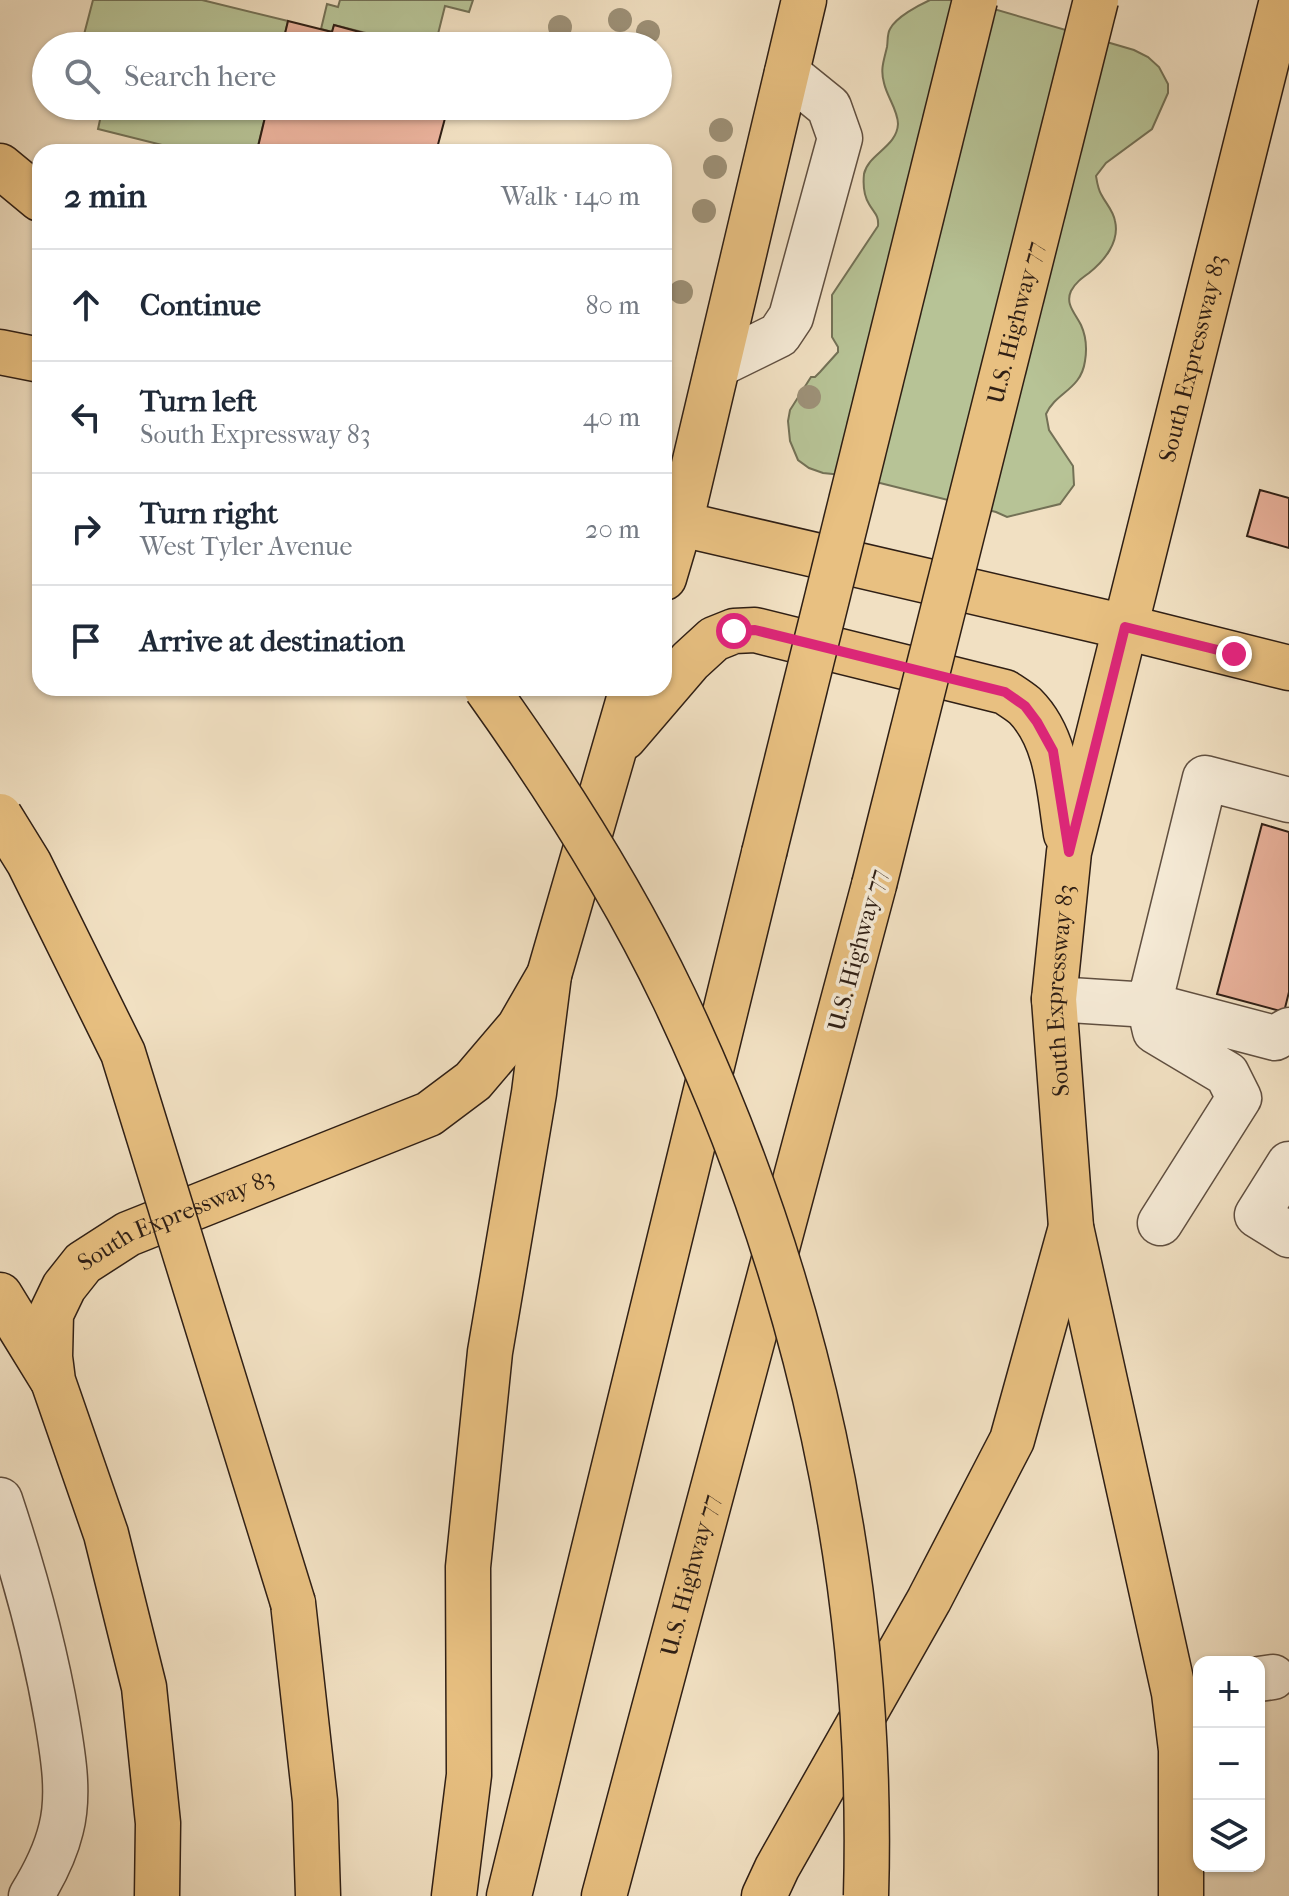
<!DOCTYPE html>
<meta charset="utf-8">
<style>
:root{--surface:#fff;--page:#f6f6f7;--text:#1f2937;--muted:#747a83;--line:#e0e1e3}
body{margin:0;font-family:"IM FELL French Canon",serif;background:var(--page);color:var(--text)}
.controls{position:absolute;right:24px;bottom:24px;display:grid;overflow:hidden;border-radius:16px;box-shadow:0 2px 6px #0004}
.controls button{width:72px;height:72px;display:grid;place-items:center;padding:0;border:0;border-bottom:2px solid var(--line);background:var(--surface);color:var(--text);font:40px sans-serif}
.stop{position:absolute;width:24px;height:24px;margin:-18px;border:6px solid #db2777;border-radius:50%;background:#fff}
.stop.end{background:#db2777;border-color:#fff;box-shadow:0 2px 8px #0008}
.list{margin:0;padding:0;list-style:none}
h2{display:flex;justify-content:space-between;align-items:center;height:104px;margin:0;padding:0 32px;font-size:34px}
h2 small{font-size:26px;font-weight:400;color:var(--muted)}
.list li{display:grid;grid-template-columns:52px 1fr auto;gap:24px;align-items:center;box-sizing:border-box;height:112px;padding:0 32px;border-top:2px solid var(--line)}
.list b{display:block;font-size:30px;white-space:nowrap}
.list p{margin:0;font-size:26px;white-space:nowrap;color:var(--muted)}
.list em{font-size:26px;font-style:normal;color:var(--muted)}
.icon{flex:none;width:44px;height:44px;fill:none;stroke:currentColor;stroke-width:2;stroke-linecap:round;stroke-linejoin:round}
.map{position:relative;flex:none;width:1289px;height:1896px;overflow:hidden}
.search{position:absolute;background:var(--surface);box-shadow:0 2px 6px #0004;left:32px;top:32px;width:640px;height:88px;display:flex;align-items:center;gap:20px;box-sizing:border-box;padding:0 28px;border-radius:44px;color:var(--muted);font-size:30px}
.panel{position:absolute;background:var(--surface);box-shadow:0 2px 6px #0004;left:32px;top:144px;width:640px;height:552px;border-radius:24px}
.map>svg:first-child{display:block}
</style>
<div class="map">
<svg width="1289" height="1896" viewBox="0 0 1289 1896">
<rect width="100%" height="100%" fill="#f1e0c2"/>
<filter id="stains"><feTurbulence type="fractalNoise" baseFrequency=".0025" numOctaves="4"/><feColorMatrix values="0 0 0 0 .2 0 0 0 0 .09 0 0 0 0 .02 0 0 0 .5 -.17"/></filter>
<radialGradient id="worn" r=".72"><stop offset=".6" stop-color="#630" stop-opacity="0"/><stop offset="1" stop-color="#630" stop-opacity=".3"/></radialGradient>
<g fill="#b7c396" stroke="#737156" stroke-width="2">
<polygon points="93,0 202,0 288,21 282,46 81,46"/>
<polygon points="340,0 473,0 469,12 445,6 435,46 383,46 376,44 378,36 334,25 332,32 321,29 327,4 338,7"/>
<path d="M930 0H963L1134 50 1148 57 1159 67 1168 84V93L1152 129 1106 163 1096 176C1097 182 1098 189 1101 194 1106 204 1113 210 1115 221 1120 242 1104 261 1089 273 1082 278 1075 283 1071 291 1065 304 1075 313 1081 325 1086 336 1087 349 1085 361 1081 390 1056 392 1046 414L1049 430 1073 466 1074 485 1060 504 1007 517 996 512 852 476 823 473 809 468 798 460 790 441 788 421 790 410 811 377H815L820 372 838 352V347L832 337V295L878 226C879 215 874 213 869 204 864 196 863 184 864 174 868 154 897 147 898 124 898 110 887 97 884 83 880 69 884 60 887 47 888 41 887 34 890 29 896 17 919 5 930 0Z"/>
<polygon points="103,106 263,106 267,109 257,150 262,152 190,152 98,129"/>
</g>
<g fill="#eab29c" stroke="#2f1f15" stroke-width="2">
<polygon points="288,21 332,32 334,25 378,37 376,44 383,46 282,46"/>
<polygon points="263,106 442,106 448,107 436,152 262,152 257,151 267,109 263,108"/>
<polygon points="1260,490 1289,498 1289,548 1247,536"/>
<polygon points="1262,824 1289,832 1289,992 1284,1012 1217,994"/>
</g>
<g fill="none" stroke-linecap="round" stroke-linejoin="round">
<defs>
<g id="minor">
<polyline points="718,365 779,335 791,317 840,138 829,107 787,73"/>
<polyline points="1054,999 1149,1005 1205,778 1289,800"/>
<polyline points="1289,1164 1257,1215 1289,1235"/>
<polyline points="1160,1223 1239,1098 1227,1074 1155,1031 1149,1005 1275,1038 1289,1030"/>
<path d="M0 1500C24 1572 44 1644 57 1719 63 1755 70 1794 61 1829 55 1854 44 1875 31 1896"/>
<polyline points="1259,1679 1273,1677"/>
</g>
<g id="major">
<polyline points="0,352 40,360"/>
<polyline points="664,520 1125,627 1289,668"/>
<polyline points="664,578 680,524 804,0"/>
<path d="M624 738 690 661 714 639 734 631 755 630 1005 692C1011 696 1019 701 1025 706 1058 739 1059 791 1066 834"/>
<polyline points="0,1295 51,1378"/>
<path id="s1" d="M157 1896 158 1823 144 1687 106 1534 53 1381 50 1357 51 1314 64 1287 83 1263 128 1234 429 1114 473 1081 519 1027 549 975 632 688"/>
<path id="s2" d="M1181 1896V1750L1174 1693 1071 1227 1054 999 1069 852 1282 0"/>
</g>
<g id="highway">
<polyline points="0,166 40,199"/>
<polyline points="293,1603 315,1801 318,1896"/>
<polyline points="454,1896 469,1775 468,1567 490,1352 534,1093 549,975"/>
<polyline points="509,1896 764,853"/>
<path id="s3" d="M604 1896 874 885"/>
<polyline points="764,1896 777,1868 929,1600 1012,1440 1071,1227"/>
</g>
</defs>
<use href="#minor" stroke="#604f40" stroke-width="47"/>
<use href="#major" stroke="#2f1f15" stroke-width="47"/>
<use href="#highway" stroke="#2f1f15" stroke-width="47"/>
<use href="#minor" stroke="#f6ebd7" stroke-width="44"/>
<use href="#major" stroke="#e8c081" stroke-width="44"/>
<use href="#highway" stroke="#e8c081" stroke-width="44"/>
<defs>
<g id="highway-bridge">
<path d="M486 688C556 786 622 889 674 998 808 1280 875 1584 866 1896"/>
<polyline points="0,816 29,863 123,1053 293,1603"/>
<polyline points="764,853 975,0"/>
<path id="s4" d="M874 885 1096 0"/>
</g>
</defs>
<use href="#highway-bridge" stroke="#2f1f15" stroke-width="47" stroke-linecap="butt"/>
<use href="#highway-bridge" stroke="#e8c081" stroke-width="44"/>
</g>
<g fill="#9d9178">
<circle cx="620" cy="20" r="12"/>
<circle cx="560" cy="27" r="12"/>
<circle cx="648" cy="32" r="12"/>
<circle cx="721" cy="130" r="12"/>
<circle cx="715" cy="167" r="12"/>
<circle cx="704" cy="211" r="12"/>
<circle cx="681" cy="292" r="12"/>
<circle cx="809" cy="397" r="12"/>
</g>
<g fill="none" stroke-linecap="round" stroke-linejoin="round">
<polyline stroke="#db2777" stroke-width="10" points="734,631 755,630 1005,692 1025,706 1037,722 1053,751 1069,852 1125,627 1234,654"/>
</g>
<g text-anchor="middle" stroke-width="7" stroke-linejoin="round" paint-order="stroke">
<g font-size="24" fill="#2f1f15" stroke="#f6ebd7">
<text dy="8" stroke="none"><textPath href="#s4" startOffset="580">U.S. Highway 77</textPath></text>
<text dy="8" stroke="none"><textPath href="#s2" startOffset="1566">South Expressway 83</textPath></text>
<text transform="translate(857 950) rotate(-75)" y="8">U.S. Highway 77</text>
<text dy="8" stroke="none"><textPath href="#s2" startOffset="918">South Expressway 83</textPath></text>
<text dy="8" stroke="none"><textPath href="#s1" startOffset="760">South Expressway 83</textPath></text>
<text dy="8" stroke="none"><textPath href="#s3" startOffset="332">U.S. Highway 77</textPath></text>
</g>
</g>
<rect width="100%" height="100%" filter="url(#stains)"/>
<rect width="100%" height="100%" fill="url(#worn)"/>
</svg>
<div class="controls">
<button>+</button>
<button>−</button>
<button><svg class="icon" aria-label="layers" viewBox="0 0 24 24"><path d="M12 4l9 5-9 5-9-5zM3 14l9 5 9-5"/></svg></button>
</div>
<div class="stop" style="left:734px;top:631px"></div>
<div class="stop end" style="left:1234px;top:654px"></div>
<div class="search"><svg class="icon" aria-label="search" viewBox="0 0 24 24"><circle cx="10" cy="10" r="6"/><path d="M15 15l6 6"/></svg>Search here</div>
<section class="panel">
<h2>2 min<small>Walk · 140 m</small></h2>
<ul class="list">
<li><svg class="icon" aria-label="ahead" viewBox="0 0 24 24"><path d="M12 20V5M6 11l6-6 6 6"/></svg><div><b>Continue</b></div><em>80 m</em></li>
<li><svg class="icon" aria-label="left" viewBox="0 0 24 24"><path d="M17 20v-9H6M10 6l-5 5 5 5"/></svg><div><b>Turn left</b><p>South Expressway 83</p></div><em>40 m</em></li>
<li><svg class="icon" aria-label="right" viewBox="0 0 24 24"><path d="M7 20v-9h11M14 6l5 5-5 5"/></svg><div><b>Turn right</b><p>West Tyler Avenue</p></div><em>20 m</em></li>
<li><svg class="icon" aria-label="arrive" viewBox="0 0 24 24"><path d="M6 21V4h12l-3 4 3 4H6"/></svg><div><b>Arrive at destination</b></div></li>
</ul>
</section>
</div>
